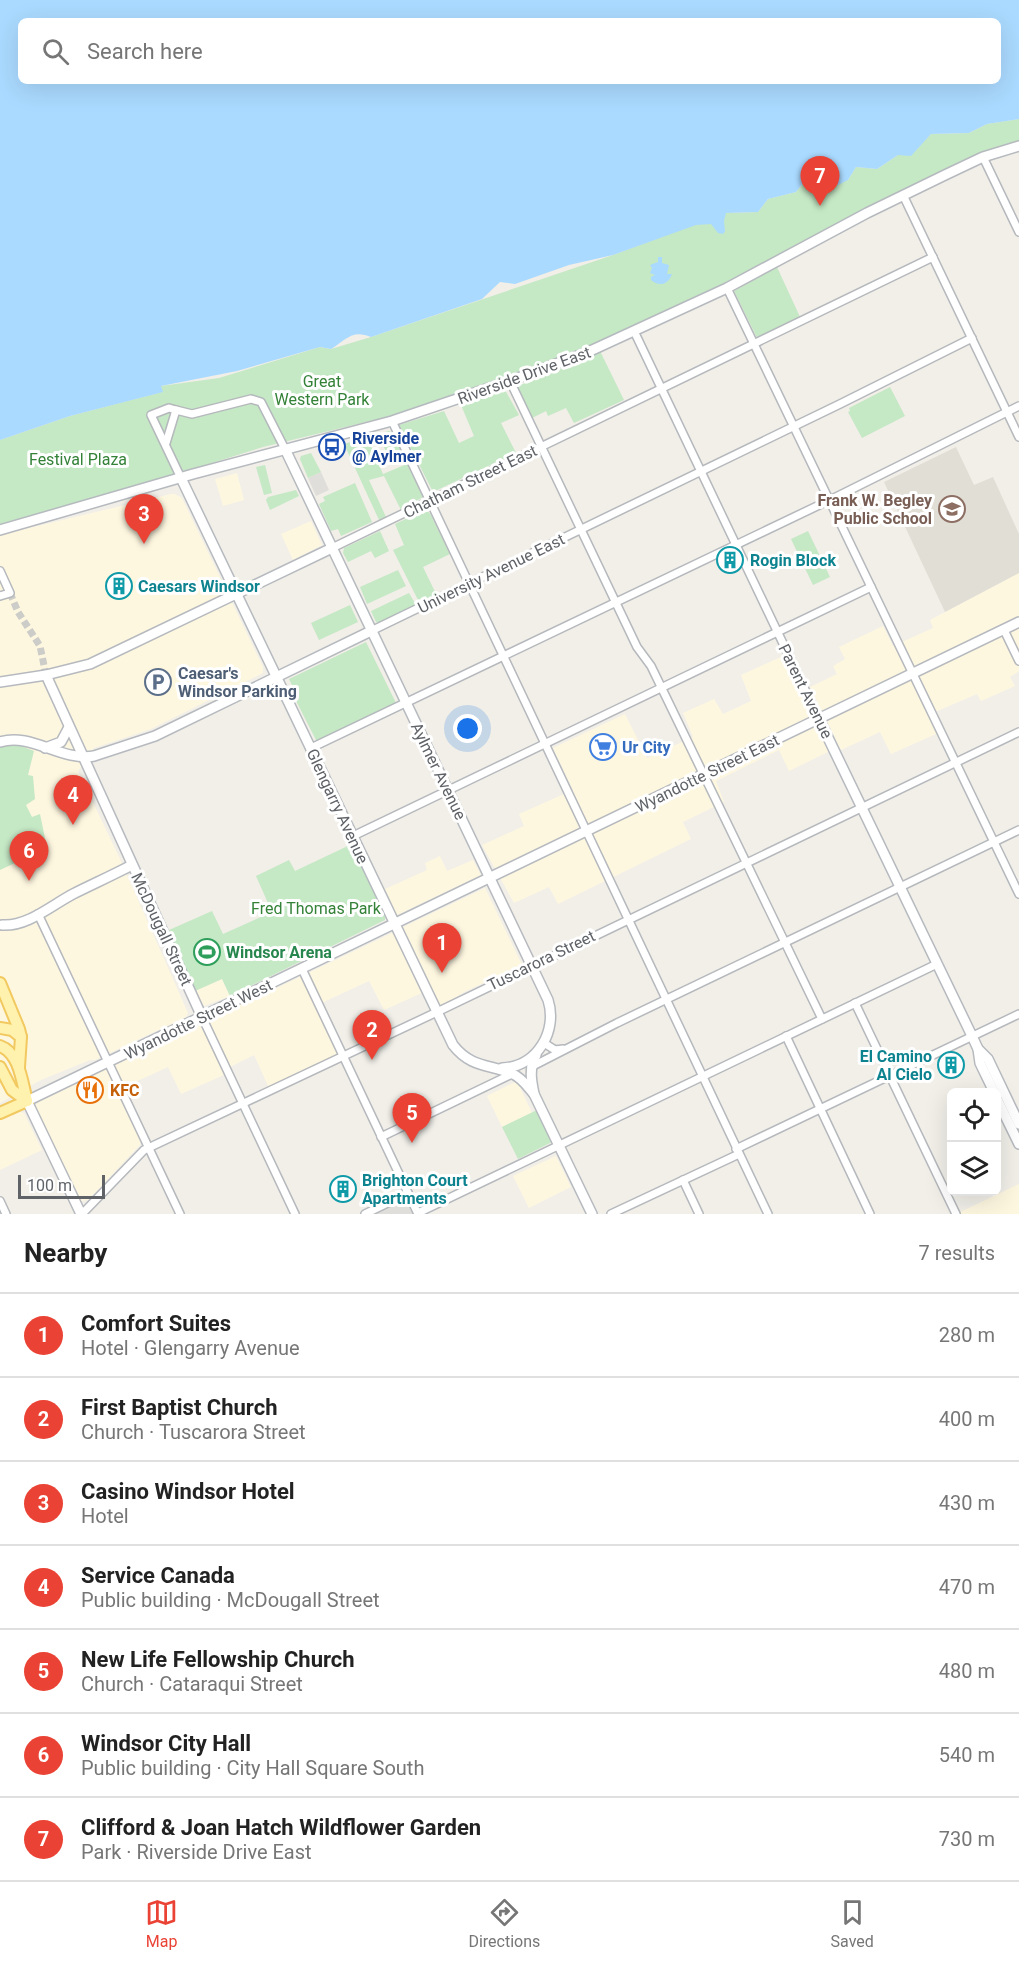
<!DOCTYPE html>
<meta charset="utf-8">
<style>
:root{--surface:#fff;--page:#f2f2f2;--text:#222;--muted:#767676;--line:#e0e0e0;--accent:#ea4335}
body{margin:0;font-family:Roboto,sans-serif;background:var(--page);color:var(--text)}
.controls{position:absolute;right:18px;bottom:18px;display:grid;overflow:hidden;border-radius:9px;box-shadow:0 6px 24px #0002}
.controls button{width:54px;height:54px;display:grid;place-items:center;padding:0;border:0;border-bottom:2px solid var(--line);background:var(--surface);color:var(--text);font:30px sans-serif}
.scale{position:absolute;left:18px;bottom:15px;width:87px;box-sizing:border-box;padding-left:6px;border:3px solid #5f6368;border-top:0;font-size:16px;line-height:21px;white-space:nowrap;color:#5f6368;-webkit-text-stroke:4px #fff;paint-order:stroke}
.you{position:absolute;left:468px;top:729px;width:21px;height:21px;margin:-15px;border:4px solid #fff;border-radius:50%;background:#1a73e8;box-shadow:0 0 0 9px #1a73e833}
.badge{display:grid;place-items:center;width:39px;height:39px;border-radius:50%;background:var(--accent);color:#fff;font-size:20px;font-weight:700}
.pin{position:absolute;translate:-50% -50px;filter:drop-shadow(0 2px 3px #0008)}
.pin::after{content:'';position:absolute;top:32px;width:21px;height:18px;background:inherit;clip-path:polygon(0 0,100% 0,50% 100%)}
.list{margin:0;padding:0;list-style:none}
h2{display:flex;justify-content:space-between;align-items:center;height:78px;margin:0;padding:0 24px;font-size:26px}
h2 small{font-size:20px;font-weight:400;color:var(--muted)}
.list li{display:grid;grid-template-columns:39px 1fr auto;gap:18px;align-items:center;box-sizing:border-box;height:84px;padding:0 24px;border-top:2px solid var(--line)}
.list b{display:block;font-size:22px;white-space:nowrap}
.list p{margin:0;font-size:20px;white-space:nowrap;color:var(--muted)}
.list em{font-size:20px;font-style:normal;color:var(--muted)}
.icon{flex:none;width:33px;height:33px;fill:none;stroke:currentColor;stroke-width:2;stroke-linecap:round;stroke-linejoin:round}
.map{position:relative;flex:none;width:1019px;height:1214px;overflow:hidden}
.search{position:absolute;background:var(--surface);box-shadow:0 6px 24px #0002;left:18px;right:18px;top:18px;height:66px;display:flex;align-items:center;gap:15px;box-sizing:border-box;padding:0 21px;border-radius:9px;color:var(--muted);font-size:22px}
.sheet{height:666px;background:var(--surface)}
nav{display:flex;justify-content:space-around;align-items:center;box-sizing:border-box;height:84px;border-top:2px solid var(--line);background:var(--surface);font-size:16px;color:var(--muted)}
nav a{display:grid;justify-items:center;gap:3px}
nav .on{color:var(--accent)}
.map>svg:first-child{display:block}
</style>
<div class="map">
<svg width="1019" height="1214" viewBox="0 0 1019 1214">
<rect width="100%" height="100%" fill="#f1efe8"/>
<g fill="#fef7e0">
<polygon points="237,473 244,500 223,506 215,479"/>
<polygon points="171,494 175,494 182,498 263,667 263,673 151,729 94,748 78,771 120,859 188,1013 186,1017 95,1060 90,1060 41,1080 0,1103 0,601 4,600 0,591 0,535"/>
<polygon points="311,521 322,545 293,560 281,534"/>
<polygon points="1019,573 1019,671 1010,677 1015,686 981,701 977,694 928,715 936,734 891,754 880,732 841,750 810,687 837,674 833,666 845,659 839,647 883,626 893,646 933,628 930,620"/>
<polygon points="783,656 830,751 789,771 779,750 716,781 724,802 683,822 691,839 558,904 549,887 514,903 482,845 524,826 519,814 573,790 553,748 625,714 647,758 693,737 683,713 714,699 723,714 751,701 741,675"/>
<polygon points="440,856 447,871 473,860 481,875 397,915 385,889 427,870 425,863"/>
<polygon points="485,888 522,965 464,992 443,1005 439,1004 435,1002 401,931 403,927"/>
<polygon points="392,933 396,937 422,993 384,1010 369,981 315,1006 338,1055 269,1088 254,1055 232,1066 224,1075 181,1094 168,1067 118,1090 141,1140 140,1145 88,1200 81,1201 36,1109 36,1105 39,1101"/>
<polygon points="222,979 230,996 204,1006 195,991"/>
<polygon points="517,1081 532,1113 502,1127 487,1096"/>
<polygon points="18,1111 24,1113 42,1150 0,1170 0,1120"/>
<polygon points="556,1156 571,1187 529,1208 513,1176"/>
<polygon points="1019,1184 1019,1214 956,1214"/>
</g>
<g fill="#e0deda">
<polygon points="321,472 329,490 316,496 308,478"/>
<polygon points="402,1200 407,1202 413,1214 373,1214"/>
</g>
<polygon fill="#e1ded6" points="956,447 974,485 993,477 1019,534 1019,573 945,612 884,482"/>
<g fill="#c5e8c5">
<polygon points="1019,119 1019,144 723,286 573,353 395,415 263,447 132,488 0,526 0,440 70,416 162,392 161,386 219,378 320,347 331,349 371,337 613,255 726,213 758,212 768,199 796,192 804,182 812,180 820,182 848,180 856,167 877,169 898,155 911,155 931,134 969,133 987,124"/>
<polygon points="777,267 800,317 757,338 734,291"/>
<polygon points="600,351 624,400 574,423 566,408 548,416 546,411 532,418 517,386 540,378"/>
<polygon points="890,387 905,416 862,438 848,412 850,411 849,408"/>
<polygon points="505,390 519,415 501,423 516,453 433,492 399,425 444,411 459,443 474,436 461,405"/>
<polygon points="389,431 393,433 402,454 389,458 378,434"/>
<polygon points="367,437 383,474 407,464 423,497 401,510 384,476 369,480 386,517 379,520 344,444"/>
<polygon points="311,453 321,472 308,478 300,459 301,456"/>
<polygon points="265,465 272,493 264,495 256,467"/>
<polygon points="355,483 372,522 341,536 338,529 331,531 319,504 325,501 323,497"/>
<polygon points="296,490 299,496 270,510 266,500 268,497"/>
<polygon points="423,511 428,511 431,515 450,554 423,567 437,596 420,604 393,550 404,545 395,524"/>
<polygon points="380,531 389,551 375,558 371,551 348,562 343,553 344,548"/>
<polygon points="808,531 830,577 813,585 791,539"/>
<polygon points="398,570 406,586 367,604 360,587"/>
<polygon points="409,593 416,605 379,623 376,622 371,611"/>
<polygon points="350,605 358,622 319,640 311,623"/>
<polygon points="366,642 396,703 319,741 316,740 289,687 292,685 289,679"/>
<polygon points="11,742 34,751 28,775 33,776 35,799 26,805 32,817 40,814 46,843 43,850 0,870 0,745"/>
<polygon points="352,844 385,917 385,920 230,996 222,979 195,991 169,930 212,911 223,934 272,912 256,876 289,860 295,871"/>
<polygon points="537,1110 552,1142 518,1159 502,1127"/>
</g>
<g fill="#aadaff" fill-rule="evenodd">
<path d="M0 0H1019V119L987 124 969 133 931 134 911 156 898 155 877 169 856 167 848 180 838 185C832 183 829 182 823 182 806 182 808 176 796 192L768 199 758 212 726 213 724 221 725 231 723 234 718 233 711 224 696 225 613 255 569 265 515 284 500 282 482 299 371 337C352 329 346 340 331 349L320 347 237 371 161 386 163 392 70 416 0 440ZM21 21H998V81H21Z"/>
<path d="M658 257H662V263L669 265 667 274H672C668 285 659 287 651 280V277L655 275 650 273 652 268 650 265 658 262Z"/>
</g>
<g fill="none" stroke-linecap="round" stroke-linejoin="round">
<polyline stroke="#ccccc8" stroke-width="7" stroke-dasharray="7 3.5" stroke-linecap="butt" points="10,593 18,612 40,646 46,675"/>
<defs>
<g id="street">
<polyline points="983,157 1019,232"/>
<polyline points="903,195 1019,437"/>
<polyline points="727,288 1019,894"/>
<polyline points="634,331 819,719"/>
<polyline points="510,381 637,647 651,666 822,1019"/>
<polyline points="176,410 169,408 151,415 181,478"/>
<polyline points="392,421 768,1214"/>
<polyline points="166,443 176,410 192,414 251,399 261,402 285,449"/>
<polyline points="332,548 933,257"/>
<polyline points="0,571 10,593 0,596"/>
<polyline points="1004,630 1019,661"/>
<polyline points="371,631 840,404 972,338"/>
<polyline points="311,748 836,497 1019,406"/>
<polyline points="353,836 871,587"/>
<polyline points="38,914 180,1214"/>
<polyline points="302,969 418,1214"/>
<polyline points="855,1003 956,1214"/>
<polyline points="202,1017 295,1214"/>
<polyline points="786,1036 870,1214"/>
<polyline points="544,1043 555,1050 563,1049"/>
<polyline points="531,1067 617,1023 1019,830"/>
<polyline points="381,1137 512,1074"/>
<polyline points="736,1149 1019,1014"/>
<polyline points="683,1180 699,1214"/>
<polyline points="0,1201 6,1214"/>
<polyline points="418,1213 937,964"/>
<polyline points="82,1214 144,1150 437,1012 1019,732"/>
<polyline points="365,1214 408,1193"/>
<polyline points="611,1214 739,1154"/>
</g>
<g id="secondary">
<path d="M285 449 548 1000C558 1031 537 1067 502 1068"/>
<path d="M181 478 453 1045C471 1068 489 1064 513 1074 522 1078 528 1087 534 1094"/>
<polyline points="0,530 193,474 392,421 510,381 588,352 727,288 867,213 945,175 983,157 1019,146"/>
<polyline points="46,675 202,1017"/>
<polyline points="0,682 46,675 90,664 332,548"/>
<polyline points="819,719 972,1036 978,1049 980,1063 994,1092"/>
<path d="M0 742C31 732 62 762 94 756L155 736 371 631"/>
<polyline points="45,748 61,742 69,727"/>
<path d="M2 925C27 927 52 905 73 894 93 884 113 875 132 865"/>
<polyline points="978,1049 988,1059 1019,1124"/>
<path d="M536 1055C529 1069 531 1079 534 1094L592 1214"/>
<polyline points="996,1097 1019,1144"/>
<polyline points="81,1214 27,1101 1019,622"/>
</g>
<g id="primary">
<polyline points="0,983 19,1029 21,1037 19,1067"/>
<polyline points="0,1028 12,1030 21,1037"/>
<path d="M0 1046C20 1053 22 1083 27 1101"/>
<polyline points="0,1067 12,1090 27,1101"/>
<polyline points="0,1113 27,1101"/>
</g>
</defs>
<use href="#street" stroke="#b5b8bc" stroke-width="10"/>
<use href="#secondary" stroke="#b6babf" stroke-width="12"/>
<use href="#primary" stroke="#f2c960" stroke-width="14"/>
<use href="#street" stroke="#fff" stroke-width="7"/>
<use href="#secondary" stroke="#fff" stroke-width="9"/>
<use href="#primary" stroke="#fff2af" stroke-width="10"/>
</g>
<defs>
<symbol id="bus-ring" viewBox="-11 -11 22 22"><circle r="9.5" fill="#fff" stroke="#1a4fb4" stroke-width="1.5"/><path d="M-5-6H5V4H4V6H2V4H-2V6H-4V4H-5ZM-3.5-4V0h7V-4ZM-3.5 1.2v1.5H-2V1.2ZM2 1.2v1.5H3.5V1.2Z" fill="#1a4fb4"/></symbol>
<symbol id="school-ring" viewBox="-11 -11 22 22"><circle r="9.5" fill="#fff" stroke="#8d6e63" stroke-width="1.5"/><path d="M0-5L7-2L0 1L-7-2ZM-4 1L0 2.5L4 1V4Q0 6-4 4Z" fill="#8d6e63"/></symbol>
<symbol id="building-ring" viewBox="-11 -11 22 22"><circle r="9.5" fill="#fff" stroke="#0f9aa8" stroke-width="1.5"/><path d="M-4-6H4V6H1V3H-1V6H-4ZM-2.5-4.3h1.7v1.8h-1.7ZM.8-4.3h1.7v1.8H.8ZM-2.5-1h1.7V.8h-1.7ZM.8-1h1.7V.8H.8Z" fill="#0f9aa8"/></symbol>
<symbol id="parking-ring" viewBox="-11 -11 22 22"><circle r="9.5" fill="#fff" stroke="#5c6f8a" stroke-width="1.5"/><path d="M-3.5-5.5H1a3.5 3.5 0 0 1 0 7H-1V5.5H-3.5ZM-1-3.4V-.6H.8a1.4 1.4 0 0 0 0-2.8Z" fill="#5c6f8a"/></symbol>
<symbol id="supermarket-ring" viewBox="-11 -11 22 22"><circle r="9.5" fill="#fff" stroke="#3f7fe0" stroke-width="1.5"/><path d="M-6-5.5h2.5l.6 2H6L4.5 2H-2.5L-4.4-4H-6ZM-1.5 3.2a1.3 1.3 0 1 0 .1 0ZM3 3.2a1.3 1.3 0 1 0 .1 0Z" fill="#3f7fe0"/></symbol>
<symbol id="stadium-ring" viewBox="-11 -11 22 22"><circle r="9.5" fill="#fff" stroke="#2e9e5b" stroke-width="1.5"/><path d="M0-5a6.5 5 0 1 0 0 10a6.5 5 0 1 0 0-10ZM-3.5-1.8h7v3.6h-7Z" fill="#2e9e5b"/></symbol>
<symbol id="restaurant-ring" viewBox="-11 -11 22 22"><circle r="9.5" fill="#fff" stroke="#e8710a" stroke-width="1.5"/><path d="M-5-6h1v4h1v-4h1v4h1v-4h1v5L-1.5 .5V6h-2V.5L-5-1ZM5-6V6H3V1.5H1.5Q1.5-4 5-6Z" fill="#e8710a"/></symbol>
</defs>
<g fill-rule="evenodd">
<use href="#bus-ring" x="317" y="432" width="30" height="30"/>
<use href="#school-ring" x="937" y="494" width="30" height="30"/>
<use href="#building-ring" x="715" y="545" width="30" height="30"/>
<use href="#building-ring" x="104" y="571" width="30" height="30"/>
<use href="#parking-ring" x="143" y="667" width="30" height="30"/>
<use href="#supermarket-ring" x="588" y="732" width="30" height="30"/>
<use href="#stadium-ring" x="192" y="937" width="30" height="30"/>
<use href="#building-ring" x="936" y="1050" width="30" height="30"/>
<use href="#restaurant-ring" x="75" y="1075" width="30" height="30"/>
<use href="#building-ring" x="328" y="1174" width="30" height="30"/>
</g>
<g text-anchor="middle" stroke-width="6" stroke-linejoin="round" paint-order="stroke">
<g font-size="16" fill="#5f6368" stroke="#fff">
<text transform="translate(524 375) rotate(-20)" y="6">Riverside Drive East</text>
<text transform="translate(470 481) rotate(-26)" y="6">Chatham Street East</text>
<text transform="translate(491 573) rotate(-26)" y="6">University Avenue East</text>
<text transform="translate(806 691) rotate(64)" y="6">Parent Avenue</text>
<text transform="translate(439 771) rotate(64)" y="6">Aylmer Avenue</text>
<text transform="translate(707 773) rotate(-26)" y="6">Wyandotte Street East</text>
<text transform="translate(338 806) rotate(65)" y="6">Glengarry Avenue</text>
<text transform="translate(162 929) rotate(65)" y="6">McDougall Street</text>
<text transform="translate(541 960) rotate(-26)" y="6">Tuscarora Street</text>
<text transform="translate(198 1019) rotate(-26)" y="6">Wyandotte Street West</text>
</g>
<g font-size="16" fill="#348238" stroke="#fff">
<text x="322" y="387">Great<tspan x="322" dy="18">Western Park</tspan></text>
<text x="78" y="465">Festival Plaza</text>
<text x="316" y="914">Fred Thomas Park</text>
</g>
<g font-size="16" font-weight="bold" fill="#164399" stroke="#fff" text-anchor="start">
<text x="352" y="444">Riverside<tspan x="352" dy="18">@ Aylmer</tspan></text>
</g>
<g font-size="16" font-weight="bold" fill="#785e54" stroke="#fff" text-anchor="end">
<text x="932" y="506">Frank W. Begley<tspan x="932" dy="18">Public School</tspan></text>
</g>
<g font-size="16" font-weight="bold" fill="#0d838f" stroke="#fff" text-anchor="start">
<text x="750" y="566">Rogin Block</text>
<text x="138" y="592">Caesars Windsor</text>
<text x="932" y="1062" text-anchor="end">El Camino<tspan x="932" dy="18">Al Cielo</tspan></text>
<text x="362" y="1186">Brighton Court<tspan x="362" dy="18">Apartments</tspan></text>
</g>
<g font-size="16" font-weight="bold" fill="#4e5e75" stroke="#fff" text-anchor="start">
<text x="178" y="679">Caesar's<tspan x="178" dy="18">Windsor Parking</tspan></text>
</g>
<g font-size="16" font-weight="bold" fill="#366cbe" stroke="#fff" text-anchor="start">
<text x="622" y="753">Ur City</text>
</g>
<g font-size="16" font-weight="bold" fill="#27864d" stroke="#fff" text-anchor="start">
<text x="226" y="958">Windsor Arena</text>
</g>
<g font-size="16" font-weight="bold" fill="#c56008" stroke="#fff" text-anchor="start">
<text x="110" y="1096">KFC</text>
</g>
</g>
</svg>
<div class="controls">
<button><svg class="icon" aria-label="locate" viewBox="0 0 24 24"><circle cx="12" cy="12" r="6"/><path d="M12 2v4M12 18v4M2 12h4M18 12h4"/></svg></button>
<button><svg class="icon" aria-label="layers" viewBox="0 0 24 24"><path d="M12 4l9 5-9 5-9-5zM3 14l9 5 9-5"/></svg></button>
</div>
<div class="scale">100 m</div>
<div class="you"></div>
<div class="pin badge" style="left:442px;top:973px">1</div>
<div class="pin badge" style="left:372px;top:1060px">2</div>
<div class="pin badge" style="left:144px;top:544px">3</div>
<div class="pin badge" style="left:73px;top:825px">4</div>
<div class="pin badge" style="left:412px;top:1143px">5</div>
<div class="pin badge" style="left:29px;top:881px">6</div>
<div class="pin badge" style="left:820px;top:206px">7</div>
<div class="search"><svg class="icon" aria-label="search" viewBox="0 0 24 24"><circle cx="10" cy="10" r="6"/><path d="M15 15l6 6"/></svg>Search here</div>
</div>
<section class="sheet">
<h2>Nearby<small>7 results</small></h2>
<ul class="list">
<li><span class="badge">1</span><div><b>Comfort Suites</b><p>Hotel · Glengarry Avenue</p></div><em>280 m</em></li>
<li><span class="badge">2</span><div><b>First Baptist Church</b><p>Church · Tuscarora Street</p></div><em>400 m</em></li>
<li><span class="badge">3</span><div><b>Casino Windsor Hotel</b><p>Hotel</p></div><em>430 m</em></li>
<li><span class="badge">4</span><div><b>Service Canada</b><p>Public building · McDougall Street</p></div><em>470 m</em></li>
<li><span class="badge">5</span><div><b>New Life Fellowship Church</b><p>Church · Cataraqui Street</p></div><em>480 m</em></li>
<li><span class="badge">6</span><div><b>Windsor City Hall</b><p>Public building · City Hall Square South</p></div><em>540 m</em></li>
<li><span class="badge">7</span><div><b>Clifford &amp; Joan Hatch Wildflower Garden</b><p>Park · Riverside Drive East</p></div><em>730 m</em></li>
</ul>
</section>
<nav>
<a class="on"><svg class="icon" aria-label="map" viewBox="0 0 24 24"><path d="M3 6l6-2 6 2 6-2v14l-6 2-6-2-6 2zM9 4v14M15 6v14"/></svg>Map</a>
<a><svg class="icon" aria-label="directions" viewBox="0 0 24 24"><path d="M12 3l9 9-9 9-9-9zM9 14v-3h6M13 9l2 2-2 2"/></svg>Directions</a>
<a><svg class="icon" aria-label="saved" viewBox="0 0 24 24"><path d="M7 4h10v16l-5-4-5 4z"/></svg>Saved</a>
</nav>
